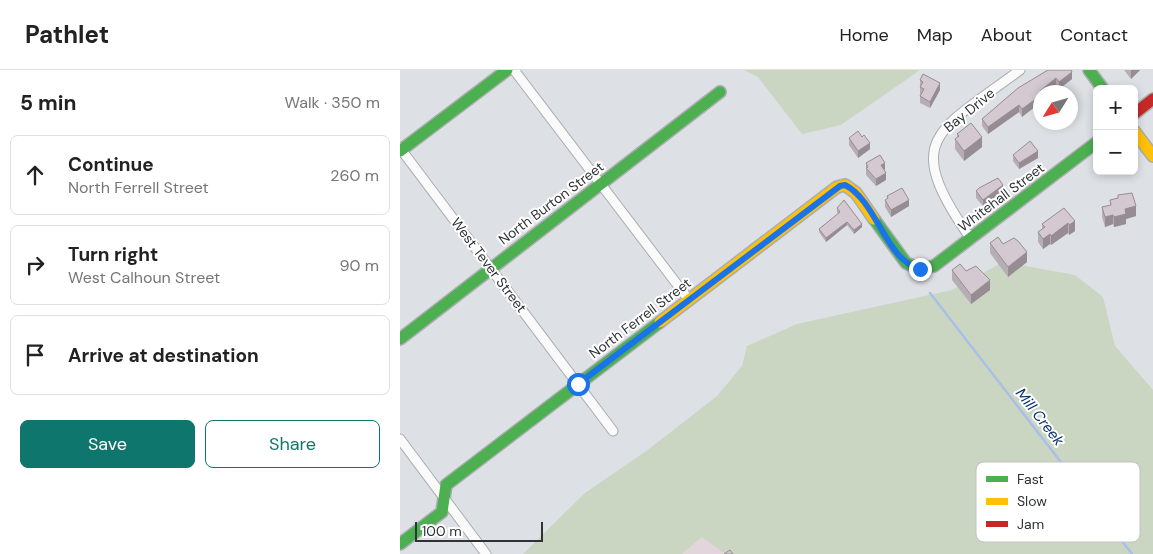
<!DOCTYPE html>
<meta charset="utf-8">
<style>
:root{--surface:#fff;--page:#f6f6f6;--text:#222;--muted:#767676;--line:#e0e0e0;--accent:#0f766e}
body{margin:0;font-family:"DM Sans",sans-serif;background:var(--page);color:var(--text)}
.controls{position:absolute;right:15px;top:15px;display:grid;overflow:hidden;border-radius:8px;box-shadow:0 2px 8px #0003}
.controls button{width:45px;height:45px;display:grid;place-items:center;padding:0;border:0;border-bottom:1px solid var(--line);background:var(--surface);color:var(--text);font:25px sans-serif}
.compass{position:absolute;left:633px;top:15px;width:45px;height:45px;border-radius:50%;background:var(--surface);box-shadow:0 2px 8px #0003;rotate:233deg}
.scale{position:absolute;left:15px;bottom:12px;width:128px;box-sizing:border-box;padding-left:5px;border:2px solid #303235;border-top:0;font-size:14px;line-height:18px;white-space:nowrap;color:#303235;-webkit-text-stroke:4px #fff;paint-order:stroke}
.stop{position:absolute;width:15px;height:15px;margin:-11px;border:4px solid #1a73e8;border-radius:50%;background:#fff}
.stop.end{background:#1a73e8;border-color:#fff;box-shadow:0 1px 5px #0008}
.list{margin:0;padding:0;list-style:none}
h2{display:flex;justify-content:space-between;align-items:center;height:65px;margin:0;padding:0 20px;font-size:21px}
h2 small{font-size:16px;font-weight:400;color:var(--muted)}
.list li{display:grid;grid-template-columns:32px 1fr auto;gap:15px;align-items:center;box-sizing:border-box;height:80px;margin:0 10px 10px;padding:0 10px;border:1px solid var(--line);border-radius:8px}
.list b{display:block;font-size:19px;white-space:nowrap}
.list p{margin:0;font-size:16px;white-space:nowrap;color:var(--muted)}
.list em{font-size:16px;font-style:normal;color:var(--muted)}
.actions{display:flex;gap:10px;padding:15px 20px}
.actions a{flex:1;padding:11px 0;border:1px solid var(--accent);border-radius:8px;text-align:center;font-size:18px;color:var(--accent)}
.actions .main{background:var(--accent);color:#fff}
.icon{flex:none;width:28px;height:28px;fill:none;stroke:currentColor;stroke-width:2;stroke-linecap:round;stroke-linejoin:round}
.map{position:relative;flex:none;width:753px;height:484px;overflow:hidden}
header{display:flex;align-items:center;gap:30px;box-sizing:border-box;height:70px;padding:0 25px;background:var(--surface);border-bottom:1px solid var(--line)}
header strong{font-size:24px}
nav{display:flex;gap:28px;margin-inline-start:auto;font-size:18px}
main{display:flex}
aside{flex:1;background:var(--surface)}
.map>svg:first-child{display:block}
</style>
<header>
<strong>Pathlet</strong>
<nav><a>Home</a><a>Map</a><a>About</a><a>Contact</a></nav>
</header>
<main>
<aside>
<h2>5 min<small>Walk · 350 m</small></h2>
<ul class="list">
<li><svg class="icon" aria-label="ahead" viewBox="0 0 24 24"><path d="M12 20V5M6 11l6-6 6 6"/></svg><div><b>Continue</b><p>North Ferrell Street</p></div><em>260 m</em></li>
<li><svg class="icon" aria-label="right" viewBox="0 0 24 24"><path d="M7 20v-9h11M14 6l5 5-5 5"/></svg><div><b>Turn right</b><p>West Calhoun Street</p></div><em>90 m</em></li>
<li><svg class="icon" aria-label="arrive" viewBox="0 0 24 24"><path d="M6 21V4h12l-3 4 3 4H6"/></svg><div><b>Arrive at destination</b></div></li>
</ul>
<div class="actions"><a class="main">Save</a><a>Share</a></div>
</aside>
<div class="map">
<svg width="753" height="484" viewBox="0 0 753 484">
<rect width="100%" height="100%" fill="#dde0e4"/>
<polygon fill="#e2d6dc" points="302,467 325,484 282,484"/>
<g fill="#cad6c1">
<polygon points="344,0 520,0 441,55 402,64 358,7"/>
<polygon points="603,192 675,205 703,227 715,276 753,320 753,484 325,484 302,467 282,484 123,484 185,423 249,379 317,326 342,296 347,276 397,254 552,220"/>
</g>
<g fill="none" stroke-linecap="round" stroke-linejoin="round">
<polyline stroke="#a8c0e8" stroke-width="2.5" points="530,223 732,484"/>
<defs>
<g id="street">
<polyline points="114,0 289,230"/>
<polyline points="0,78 213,361"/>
<path d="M571 169C500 68 537 62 620 0"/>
<polyline points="0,369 86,484"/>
</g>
<g id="fast">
<polyline points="689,0 703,19"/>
<polyline points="0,81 107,0"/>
<polyline points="474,149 506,193 520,199 534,196 697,72"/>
<polyline points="0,269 320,22"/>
<polyline points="0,474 42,442 46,415 260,252"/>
</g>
<g id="slow">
<polyline points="734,61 753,86"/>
<polyline points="260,252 437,117 445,115 456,123 474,149"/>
</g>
<polyline id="jam" points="734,44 753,29"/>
</defs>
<use href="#street" stroke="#aaacaf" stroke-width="11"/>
<use href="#fast" stroke="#aaacaf" stroke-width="14"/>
<use href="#slow" stroke="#aaacaf" stroke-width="14"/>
<use href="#jam" stroke="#aaacaf" stroke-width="14"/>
<use href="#street" stroke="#fafafb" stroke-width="9"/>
<use href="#fast" stroke="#4caf50" stroke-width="11"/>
<use href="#slow" stroke="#ffc107" stroke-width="11"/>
<use href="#jam" stroke="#c62828" stroke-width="11"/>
</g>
<g fill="#b7adb4">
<polygon points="648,0 672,9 659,19 656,16 648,22 640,22 622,47 619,42 588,64 582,56 582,49"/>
<polygon points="724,0 740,0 731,9"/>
<polygon points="520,10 540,20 530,38 520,33 520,26 521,24 520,24"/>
<polygon points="557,64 582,77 564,91 555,79 555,69 557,68"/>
<polygon points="462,67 470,79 458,88 449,75 449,68"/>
<polygon points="613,85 638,88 619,99 613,91"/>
<polygon points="466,93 485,99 484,100 486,110 476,116 466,105"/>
<polygon points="576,121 603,121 583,136 576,128"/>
<polygon points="718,125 736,146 726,149 726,154 714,157 713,154 705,157 702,147 702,137 710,135 710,130 718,128"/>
<polygon points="487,126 509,136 491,147 485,137 485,130 487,129"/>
<polygon points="437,138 462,157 454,164 447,155 426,172 419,162 419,159 438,144 437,142"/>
<polygon points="664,138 675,161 669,165 668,163 651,175 650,174 643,179 638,172 638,162 642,159 642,154"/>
<polygon points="590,173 603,174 627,192 608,207 590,183"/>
<polygon points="552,200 566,201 590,220 571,234 552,210"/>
</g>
<g fill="#958d92">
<polygon points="731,0 740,0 731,9"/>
<polygon points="672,2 672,9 659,19 659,12"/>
<polygon points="656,8 656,16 648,22 640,22 640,33 622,47 622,39 640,21"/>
<polygon points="540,13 540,20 530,38 530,32"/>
<polygon points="619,35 619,42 588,64 588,57"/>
<polygon points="582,67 582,77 564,91 564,81"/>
<polygon points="470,73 470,79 458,88 458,81"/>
<polygon points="638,81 638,88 619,99 619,93"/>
<polygon points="485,93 485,99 481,102 481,95"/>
<polygon points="486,103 486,110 476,116 476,109"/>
<polygon points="603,115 603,121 583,136 583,130"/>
<polygon points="509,130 509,136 491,147 491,140"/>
<polygon points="736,136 736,146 726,149 726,154 714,157 714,147 725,139"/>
<polygon points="713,145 713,154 705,157 705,147"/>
<polygon points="675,151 675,161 669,165 669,155"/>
<polygon points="447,152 447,155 426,172 426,168"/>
<polygon points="668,153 668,163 651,175 651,166"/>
<polygon points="462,154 462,157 454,164 454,160"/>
<polygon points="650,164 650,174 643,179 643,169"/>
<polygon points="627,182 627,192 608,207 608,197"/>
<polygon points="590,210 590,220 571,234 571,225"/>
</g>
<g fill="#d5c9d1" stroke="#958d92">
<polygon points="648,0 671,0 672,2 659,12 656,8 640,21 641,22 640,22 640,26 622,39 619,35 588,57 582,49 618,18"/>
<polygon points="523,4 540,13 530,32 520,26 524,19 520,17 523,12 520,10"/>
<polygon points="571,53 582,67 564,81 555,69 559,66 557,64"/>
<polygon points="458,61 462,67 464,65 470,73 458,81 449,68"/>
<polygon points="630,71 638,81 619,93 613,85"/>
<polygon points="480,85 485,93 481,95 486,103 476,109 466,98 468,97 466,93"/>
<polygon points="598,108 603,115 583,130 576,121 579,118"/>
<polygon points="502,118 509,130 491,140 485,130 488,128 487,126"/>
<polygon points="732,123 736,136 725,139 726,144 714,147 713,145 705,147 702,137 711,135 710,130 718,128 718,125"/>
<polygon points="444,130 462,154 454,160 447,152 426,168 419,159 440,142 437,138"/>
<polygon points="664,138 675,151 669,155 668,153 651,166 650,164 643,169 638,162 645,157 642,154"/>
<polygon points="598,167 603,174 614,168 618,171 627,182 608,197 590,173"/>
<polygon points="560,194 566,201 576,196 590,210 571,225 552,200"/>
<polygon points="330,480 333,484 324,484"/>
</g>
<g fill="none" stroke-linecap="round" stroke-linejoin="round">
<path stroke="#1a73e8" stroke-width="6" d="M178 314 440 116 445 115C477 131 486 191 520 199"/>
</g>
<g text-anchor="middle" stroke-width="4" stroke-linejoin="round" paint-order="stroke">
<g font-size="14" fill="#303235" stroke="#fff">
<text transform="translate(569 40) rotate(-39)" y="5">Bay Drive</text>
<text transform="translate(601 127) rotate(-37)" y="5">Whitehall Street</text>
<text transform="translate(151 133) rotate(-37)" y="5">North Burton Street</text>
<text transform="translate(89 195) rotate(53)" y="5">West Tever Street</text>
<text transform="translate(240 248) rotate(-37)" y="5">North Ferrell Street</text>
</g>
<g font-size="15" font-style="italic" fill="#0c3271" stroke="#fff">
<text transform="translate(640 347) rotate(52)" y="5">Mill Creek</text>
</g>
</g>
<rect x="576" y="392" width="164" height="80" rx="8" fill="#fff" stroke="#c1c2c2" stroke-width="1"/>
<rect x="586" y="406" width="22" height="6" fill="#4caf50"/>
<rect x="586" y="428" width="22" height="7" fill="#ffc107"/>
<rect x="586" y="451" width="22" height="6" fill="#c62828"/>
<g font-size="14" fill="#303235">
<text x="617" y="414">Fast</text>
<text x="617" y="436">Slow</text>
<text x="617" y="459">Jam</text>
</g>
</svg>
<div class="controls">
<button>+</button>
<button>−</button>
</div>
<svg class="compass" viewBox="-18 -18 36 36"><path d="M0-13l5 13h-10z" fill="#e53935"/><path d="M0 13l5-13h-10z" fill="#767676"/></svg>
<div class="scale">100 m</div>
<div class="stop" style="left:178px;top:314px"></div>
<div class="stop end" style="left:520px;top:199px"></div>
</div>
</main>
